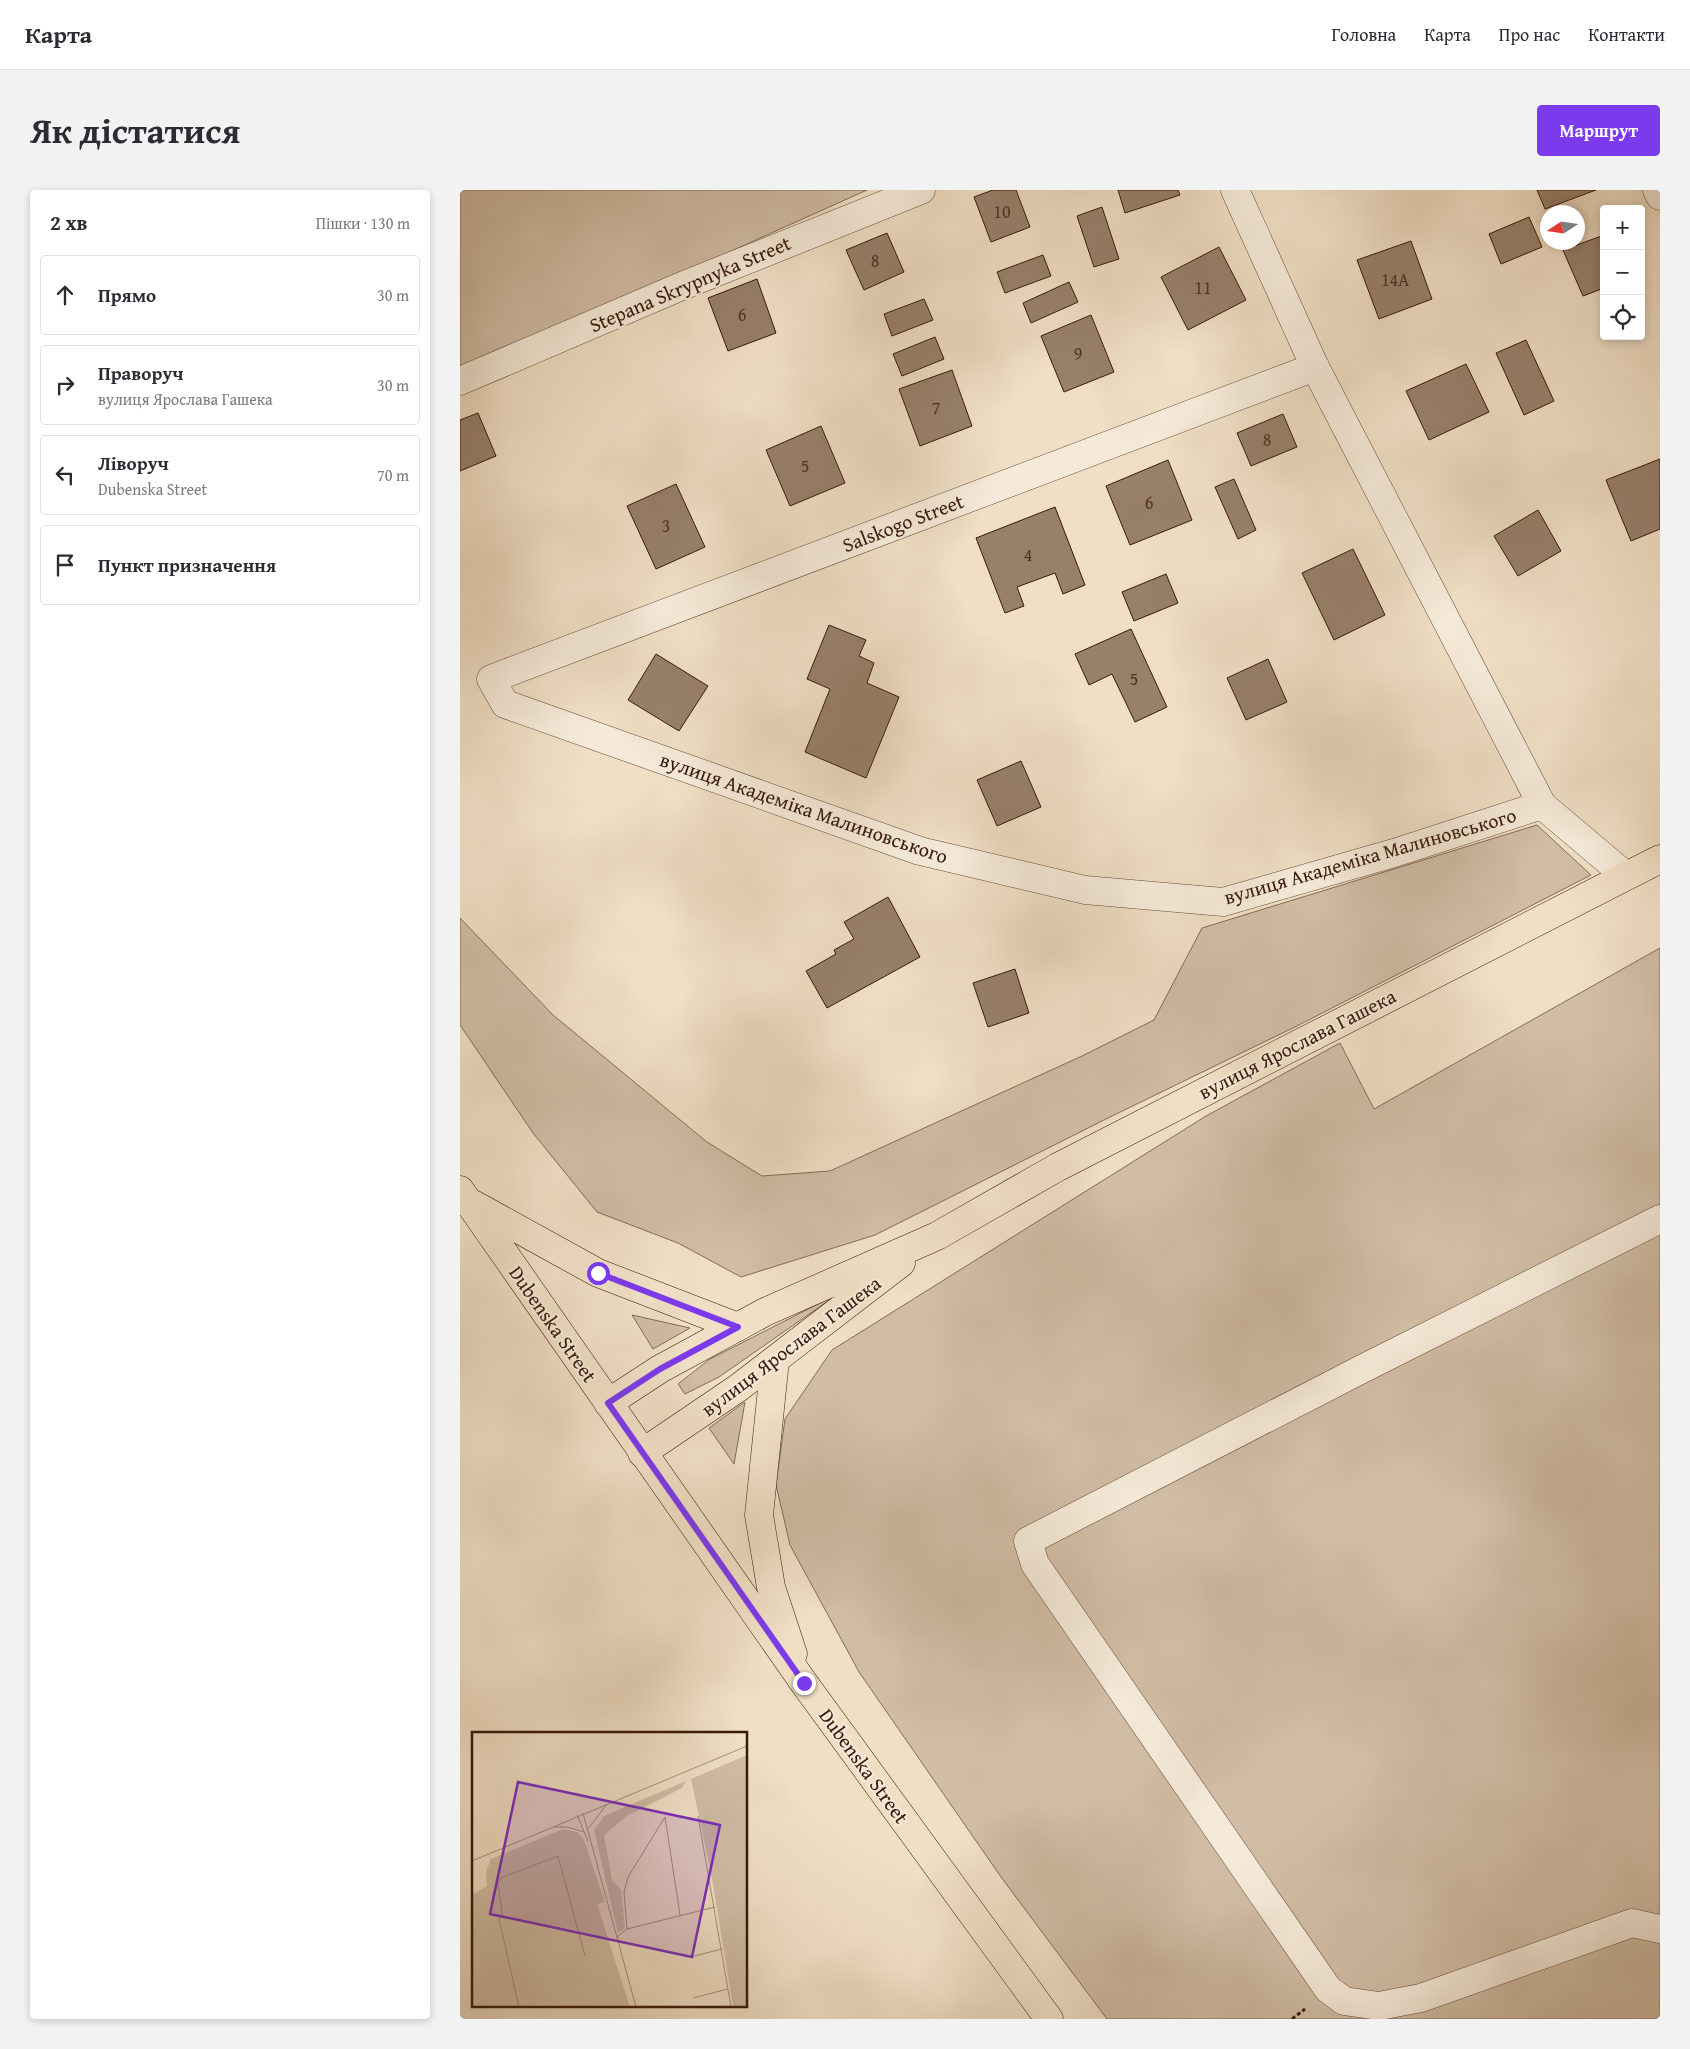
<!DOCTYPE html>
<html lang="uk">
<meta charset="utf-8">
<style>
:root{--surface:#fff;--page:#f2f2f3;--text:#2b2b33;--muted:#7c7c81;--line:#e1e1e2;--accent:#7c3aed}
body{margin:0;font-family:"Gentium Book Plus",serif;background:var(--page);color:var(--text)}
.controls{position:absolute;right:15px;top:15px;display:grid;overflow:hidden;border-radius:5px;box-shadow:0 2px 8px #0003}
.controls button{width:45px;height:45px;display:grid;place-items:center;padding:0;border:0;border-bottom:1px solid var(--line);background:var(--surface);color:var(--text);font:25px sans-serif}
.compass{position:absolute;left:1080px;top:15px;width:45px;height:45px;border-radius:50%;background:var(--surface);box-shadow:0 2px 8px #0003;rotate:258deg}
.stop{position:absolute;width:15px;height:15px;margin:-11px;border:4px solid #7c3aed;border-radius:50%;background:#fff}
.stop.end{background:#7c3aed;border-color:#fff;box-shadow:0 1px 5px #0008}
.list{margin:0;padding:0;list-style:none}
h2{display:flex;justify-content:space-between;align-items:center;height:65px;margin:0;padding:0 20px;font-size:21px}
h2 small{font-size:16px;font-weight:400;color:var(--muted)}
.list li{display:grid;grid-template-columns:32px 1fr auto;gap:15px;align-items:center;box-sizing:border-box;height:80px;margin:0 10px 10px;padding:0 10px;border:1px solid var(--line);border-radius:5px}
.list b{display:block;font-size:19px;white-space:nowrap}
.list p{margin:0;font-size:16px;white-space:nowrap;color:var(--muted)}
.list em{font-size:16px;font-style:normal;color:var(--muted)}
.icon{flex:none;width:28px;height:28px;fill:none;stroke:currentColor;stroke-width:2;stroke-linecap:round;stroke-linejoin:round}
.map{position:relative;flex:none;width:1200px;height:1829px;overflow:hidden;border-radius:5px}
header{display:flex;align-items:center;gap:30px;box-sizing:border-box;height:70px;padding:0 25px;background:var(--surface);border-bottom:1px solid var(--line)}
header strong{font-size:24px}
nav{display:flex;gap:28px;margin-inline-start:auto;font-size:18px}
.intro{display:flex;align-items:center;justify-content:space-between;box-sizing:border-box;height:120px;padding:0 30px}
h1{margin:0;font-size:35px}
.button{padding:12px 22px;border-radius:5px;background:var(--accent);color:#fff;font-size:18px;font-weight:700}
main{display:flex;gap:30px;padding:0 30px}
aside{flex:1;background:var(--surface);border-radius:5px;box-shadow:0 2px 8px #0003}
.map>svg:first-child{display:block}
</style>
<header>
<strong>Карта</strong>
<nav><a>Головна</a><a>Карта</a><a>Про нас</a><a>Контакти</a></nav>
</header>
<div class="intro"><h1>Як дістатися</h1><a class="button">Маршрут</a></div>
<main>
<aside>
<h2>2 хв<small>Пішки · 130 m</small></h2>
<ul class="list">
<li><svg class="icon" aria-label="ahead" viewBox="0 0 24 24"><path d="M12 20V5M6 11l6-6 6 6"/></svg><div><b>Прямо</b></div><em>30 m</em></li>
<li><svg class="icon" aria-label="right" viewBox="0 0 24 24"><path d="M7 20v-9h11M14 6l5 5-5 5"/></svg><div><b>Праворуч</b><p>вулиця Ярослава Гашека</p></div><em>30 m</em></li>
<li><svg class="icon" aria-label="left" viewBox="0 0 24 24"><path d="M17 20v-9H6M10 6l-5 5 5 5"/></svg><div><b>Ліворуч</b><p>Dubenska Street</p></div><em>70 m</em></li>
<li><svg class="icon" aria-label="arrive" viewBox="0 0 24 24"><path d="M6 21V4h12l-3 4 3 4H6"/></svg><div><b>Пункт призначення</b></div></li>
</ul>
</aside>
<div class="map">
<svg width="1200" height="1829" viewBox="0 0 1200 1829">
<rect width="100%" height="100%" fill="#f0dfc5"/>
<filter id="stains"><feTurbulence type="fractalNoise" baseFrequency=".004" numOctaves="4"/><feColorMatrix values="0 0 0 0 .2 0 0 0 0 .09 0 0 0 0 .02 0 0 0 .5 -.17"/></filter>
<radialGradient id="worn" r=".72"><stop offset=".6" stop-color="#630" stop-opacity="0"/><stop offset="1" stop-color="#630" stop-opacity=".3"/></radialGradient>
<g fill="#d1bda5" stroke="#846b57">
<polygon points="0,0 407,0 0,183"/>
<polygon points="1077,635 1131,685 837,836 650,927 415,1045 281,1087 218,1053 137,1022 73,943 0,835 0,728 93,825 247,952 302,986 370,981 622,866 694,830 742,738"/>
<polygon points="1200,758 1200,1829 647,1829 541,1687 399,1482 330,1355 316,1295 325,1229 372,1160 746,926 880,853 914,919"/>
<polygon points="378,1104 259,1187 225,1204 218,1194 250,1169"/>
<polygon points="172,1125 230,1138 193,1159"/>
<polygon points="285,1212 274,1274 249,1238"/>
</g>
<g fill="#98806b" stroke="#381909">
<polygon points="533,0 556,0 570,37 531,52 514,7"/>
<polygon points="658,0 718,0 720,5 665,23"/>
<polygon points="1077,0 1136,0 1085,19"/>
<polygon points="642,17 659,69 634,77 617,26"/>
<polygon points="1069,27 1082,57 1041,74 1029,44"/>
<polygon points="427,43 444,82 404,100 386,60"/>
<polygon points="1144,45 1144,98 1123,106 1103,60"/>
<polygon points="951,51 972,109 919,129 897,70"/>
<polygon points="759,57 786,110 728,140 701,87"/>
<polygon points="583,65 591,86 545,103 537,82"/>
<polygon points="297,89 316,143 268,161 248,108"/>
<polygon points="609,92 618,112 571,133 563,113"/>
<polygon points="464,109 473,130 432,146 424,124"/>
<polygon points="631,125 654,182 604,202 581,146"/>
<polygon points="475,147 484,169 442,186 433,164"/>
<polygon points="1066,150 1094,211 1064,225 1036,163"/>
<polygon points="1006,174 1029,222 969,250 946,201"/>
<polygon points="492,180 512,236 460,256 439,199"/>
<polygon points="18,223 36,266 0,281 0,230"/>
<polygon points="823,224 837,257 791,276 777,243"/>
<polygon points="361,236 385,293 330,316 306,260"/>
<polygon points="1200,269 1200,339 1171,351 1146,290"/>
<polygon points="708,270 732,330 670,355 646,296"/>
<polygon points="774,289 796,340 778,349 755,297"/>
<polygon points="216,294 245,357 196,379 167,316"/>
<polygon points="595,317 625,395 603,404 595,383 557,397 564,416 545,423 516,348"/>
<polygon points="1078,320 1101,361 1058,386 1034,346"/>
<polygon points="893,359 925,425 874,450 842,383"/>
<polygon points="706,384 718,413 674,431 662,402"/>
<polygon points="369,435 406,450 399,466 414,473 407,493 439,507 406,588 345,562 370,499 347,489"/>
<polygon points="671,439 707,517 675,532 652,484 629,495 615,464"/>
<polygon points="196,464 248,496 219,541 168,510"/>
<polygon points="808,469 827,512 786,530 767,488"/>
<polygon points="561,571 581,617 537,636 517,590"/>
<polygon points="428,707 460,767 367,818 346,781 376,764 374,760 394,749 384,732"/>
<polygon points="555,779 569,823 528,837 513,793"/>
</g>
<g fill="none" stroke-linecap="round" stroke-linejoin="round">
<defs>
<g id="minor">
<polyline points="775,0 855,177 1082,615 1166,686"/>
<polyline points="1197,0 1200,6"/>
<polyline points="855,177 31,489 45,514 460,661 625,700 763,712 934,663 1082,615"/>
<polyline points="0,191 222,96 461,0"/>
<polyline points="1200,1029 904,1178 568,1351 575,1374 868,1799 884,1811 919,1816 961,1808 1172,1733 1200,1739"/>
</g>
<g id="major">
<polyline points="0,1000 344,1493 589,1829"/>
<polyline points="13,1014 138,1083 278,1137"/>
<polyline points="315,1170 299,1325 311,1397 333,1464"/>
<polyline points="148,1213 200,1179 305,1122 477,1046 598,977 1200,669"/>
<polyline points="182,1263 278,1198 441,1073"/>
</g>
</defs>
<use href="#minor" stroke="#664a38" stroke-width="29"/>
<use href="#major" stroke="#381909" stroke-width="29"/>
<polyline stroke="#381909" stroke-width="3" stroke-dasharray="4 2.5" stroke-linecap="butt" points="832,1829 845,1819"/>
<use href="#minor" stroke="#f5ead9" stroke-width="28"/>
<use href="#major" stroke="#f0dfc5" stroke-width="28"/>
</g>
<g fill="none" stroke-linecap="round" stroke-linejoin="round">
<polyline stroke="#7c3aed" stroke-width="6" points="138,1083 278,1137 200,1179 148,1213 344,1493"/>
</g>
<g text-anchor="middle" stroke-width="4" stroke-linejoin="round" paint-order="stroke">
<g font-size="18" fill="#503322">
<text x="542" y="28">10</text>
<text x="415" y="77">8</text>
<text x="935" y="96">14А</text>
<text x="743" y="104">11</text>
<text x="282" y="131">6</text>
<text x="618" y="170">9</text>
<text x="476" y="224">7</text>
<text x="807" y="256">8</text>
<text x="345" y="282">5</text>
<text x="689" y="319">6</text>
<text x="206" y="342">3</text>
<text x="568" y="371">4</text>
<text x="674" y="495">5</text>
</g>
<g font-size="20" fill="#381909" stroke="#f5ead9">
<text transform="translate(230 94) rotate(-23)" y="7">Stepana Skrypnyka Street</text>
<text transform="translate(443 333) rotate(-21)" y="7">Salskogo Street</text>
<text transform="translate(344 618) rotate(19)" y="7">вулиця Академіка Малиновського</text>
<text transform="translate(910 666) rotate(-16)" y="7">вулиця Академіка Малиновського</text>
<text transform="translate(837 854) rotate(-27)" y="7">вулиця Ярослава Гашека</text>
<text transform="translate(93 1134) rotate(55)" y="7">Dubenska Street</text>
<text transform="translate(331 1156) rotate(-37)" y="7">вулиця Ярослава Гашека</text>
<text transform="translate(404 1576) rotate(54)" y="7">Dubenska Street</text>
</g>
</g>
<g transform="translate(12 1542)">
<rect width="275" height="275" fill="#f0dfc5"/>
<path d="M275 23V275H261L241 152 219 47ZM214 49 210 56 155 84 132 103 140 149 149 157 153 196 146 201 122 98 132 84ZM91 97 105 100 111 106 133 170 125 172 158 275H0V163L15 154 14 140 19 127Z" fill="#d1bda5"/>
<path fill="none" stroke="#a6907a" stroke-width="1" d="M111 81 164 275M105 83 116 109M226 84 259 275M193 85 208 183M82 95H95L112 100M116 97 135 72M0 129 275 14M155 197 152 160 156 145 193 85M145 205 155 197 243 175M218 225 250 217M221 266 256 257M47 275 27 187 30 181 26 151 29 146 86 124 113 224"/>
<path fill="#7b2cbf" fill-opacity="0.15" stroke="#7b2cbf" stroke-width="2.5" d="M46 50 248 93 220 225 18 182Z"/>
<rect width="275" height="275" fill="none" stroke="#381909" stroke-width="2.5"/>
</g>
<rect width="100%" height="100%" filter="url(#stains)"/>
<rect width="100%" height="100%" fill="url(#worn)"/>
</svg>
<div class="controls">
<button>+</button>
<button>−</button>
<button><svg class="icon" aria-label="locate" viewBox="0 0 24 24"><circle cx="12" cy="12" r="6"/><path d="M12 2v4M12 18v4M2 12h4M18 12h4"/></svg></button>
</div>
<svg class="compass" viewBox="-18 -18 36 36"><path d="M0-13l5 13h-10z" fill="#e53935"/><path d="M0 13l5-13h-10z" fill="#7c7c81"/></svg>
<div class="stop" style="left:138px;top:1083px"></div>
<div class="stop end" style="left:344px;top:1493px"></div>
</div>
</main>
